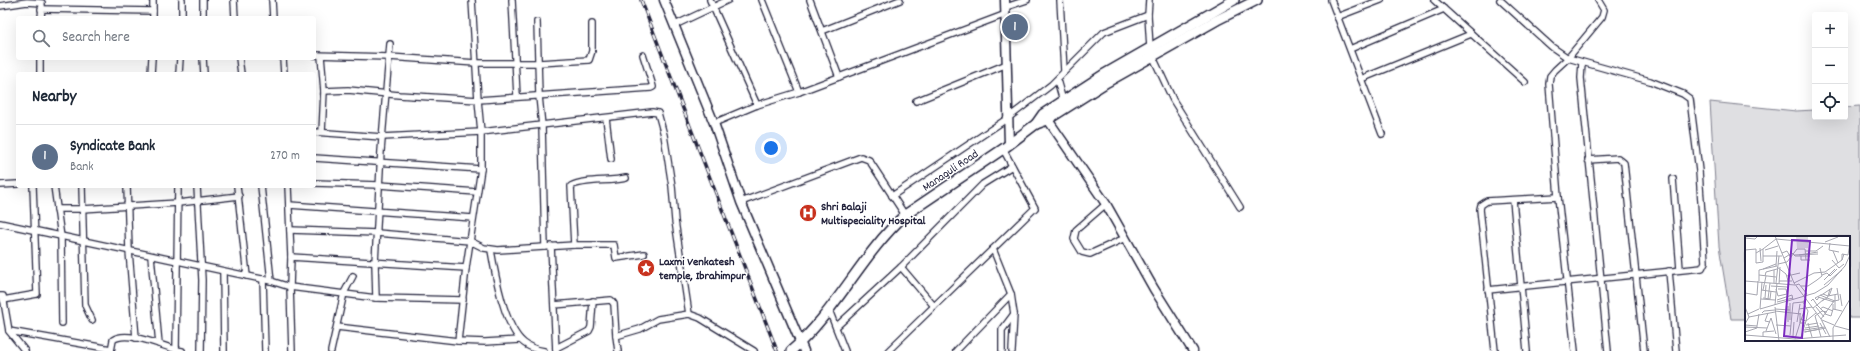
<!DOCTYPE html>
<meta charset="utf-8">
<style>
:root{--surface:#fff;--page:#f6f6f7;--text:#1f2937;--muted:#747a83;--line:#e0e1e3;--accent:#1a73e8}
body{margin:0;font-family:Dekko,sans-serif;background:var(--page);color:var(--text)}
.controls{position:absolute;right:12px;top:12px;display:grid;overflow:hidden;border-radius:4px;box-shadow:0 4px 16px #0002}
.controls button{width:36px;height:36px;display:grid;place-items:center;padding:0;border:0;border-bottom:1px solid var(--line);background:var(--surface);color:var(--text);font:20px sans-serif}
.you{position:absolute;left:771px;top:148px;width:14px;height:14px;margin:-10px;border:3px solid #fff;border-radius:50%;background:#1a73e8;box-shadow:0 0 0 6px #1a73e833}
.badge{display:grid;place-items:center;width:26px;height:26px;border-radius:50%;background:var(--accent);color:#fff;font-size:13px;font-weight:700}
.pin{position:absolute;translate:-50% -50%;border:2px solid #fff;box-shadow:0 1px 4px #0006}
.list{margin:0;padding:0;list-style:none}
h2{display:flex;justify-content:space-between;align-items:center;height:52px;margin:0;padding:0 16px;font-size:17px}
h2 small{font-size:13px;font-weight:400;color:var(--muted)}
.list li{display:grid;grid-template-columns:26px 1fr auto;gap:12px;align-items:center;box-sizing:border-box;height:64px;padding:0 16px;border-top:1px solid var(--line)}
.list b{display:block;font-size:15px;white-space:nowrap}
.list p{margin:0;font-size:13px;white-space:nowrap;color:var(--muted)}
.list em{font-size:13px;font-style:normal;color:var(--muted)}
.icon{flex:none;width:22px;height:22px;fill:none;stroke:currentColor;stroke-width:2;stroke-linecap:round;stroke-linejoin:round}
.map{position:relative;flex:none;width:1860px;height:351px;overflow:hidden}
.search{position:absolute;background:var(--surface);box-shadow:0 4px 16px #0002;left:16px;top:16px;width:300px;height:44px;display:flex;align-items:center;gap:10px;box-sizing:border-box;padding:0 14px;border-radius:4px;color:var(--muted);font-size:15px}
.panel{position:absolute;background:var(--surface);box-shadow:0 4px 16px #0002;left:16px;top:72px;width:300px;height:116px;border-radius:4px}
.map>svg:first-child{display:block}
</style>
<div class="map">
<svg width="1860" height="351" viewBox="0 0 1860 351">
<rect width="100%" height="100%" fill="#fff"/>
<filter id="ink" filterUnits="userSpaceOnUse"><feTurbulence type="fractalNoise" baseFrequency=".025" numOctaves="2"/><feDisplacementMap in="SourceGraphic" scale="8" xChannelSelector="R" yChannelSelector="G"/><feConvolveMatrix kernelMatrix="1 2 1 2 8 2 1 2 1" color-interpolation-filters="sRGB"/></filter>
<g filter="url(#ink)">
<polygon fill="#dfdfe2" stroke="#80808e" points="1710,102 1796,111 1815,110 1815,117 1845,117 1845,107 1860,106 1860,318 1849,318 1849,237 1746,237 1746,319 1731,319 1719,246"/>
<g fill="none" stroke-linecap="round" stroke-linejoin="round">
<defs>
<g id="street">
<polyline points="182,0 182,18"/>
<polyline points="203,0 203,18"/>
<polyline points="234,0 235,18"/>
<polyline points="272,0 273,18"/>
<polyline points="472,0 478,100 481,132 481,169 466,268 458,341 485,342 520,340"/>
<polyline points="512,0 517,96"/>
<polyline points="710,0 757,105"/>
<polyline points="810,0 839,77"/>
<polyline points="1060,0 1064,71"/>
<polyline points="1149,0 1148,15 1150,48 1153,57 1173,100 1240,207"/>
<polyline points="1331,0 1382,134"/>
<polyline points="1434,0 1525,82"/>
<polyline points="0,6 27,2 42,3"/>
<polyline points="1006,7 1027,0"/>
<polyline points="41,9 153,11"/>
<polyline points="1337,17 1381,0"/>
<polyline points="41,18 42,6"/>
<polyline points="153,18 153,0"/>
<polyline points="537,22 539,96 542,126 545,247"/>
<polyline points="675,25 728,0"/>
<polyline points="822,31 900,0"/>
<polyline points="1350,49 1444,9"/>
<polyline points="314,55 389,57 476,63 539,63 589,60 592,51 592,24"/>
<polyline points="321,56 324,91 322,132"/>
<polyline points="203,58 204,74"/>
<polyline points="239,58 241,74"/>
<polyline points="283,58 284,74"/>
<polyline points="1582,63 1581,78 1608,351"/>
<polyline points="40,74 40,58"/>
<polyline points="151,74 152,58"/>
<polyline points="179,74 180,58"/>
<polyline points="1361,79 1471,34"/>
<polyline points="1057,80 1063,101"/>
<polyline points="324,91 348,90 399,95 478,100 651,88 653,87 652,83 643,55"/>
<polyline points="799,92 1006,14"/>
<polyline points="916,101 1007,64"/>
<polyline points="606,118 611,159"/>
<polyline points="714,123 757,105 799,92 762,0"/>
<polyline points="314,132 382,137 481,132 652,112 658,113 664,135 672,186 675,221 689,314"/>
<polyline points="314,158 481,169"/>
<polyline points="1588,160 1618,158 1624,163 1644,351"/>
<polyline points="1673,179 1680,269"/>
<polyline points="314,183 379,185 477,192"/>
<polyline points="0,185 18,184"/>
<polyline points="54,186 61,237 62,323"/>
<polyline points="82,186 85,305 92,320"/>
<polyline points="127,186 129,251 136,338"/>
<polyline points="197,186 202,280 201,351"/>
<polyline points="237,186 247,276"/>
<polyline points="261,186 271,281"/>
<polyline points="288,186 291,257"/>
<polyline points="892,196 1008,118 1051,85 1104,32 1148,15"/>
<polyline points="1513,200 1527,351"/>
<polyline points="741,202 861,157 869,160 905,215"/>
<polyline points="1106,204 1076,230 1074,239 1082,252 1090,254 1125,238"/>
<polyline points="289,205 473,218"/>
<polyline points="57,209 82,209 178,203 239,196"/>
<polyline points="0,223 271,281 290,287 292,351"/>
<polyline points="290,230 377,233 470,241 484,248 498,250 574,245 614,245 616,258 644,254"/>
<path d="M574 245 571 186C584 179 610 182 626 178"/>
<polyline points="551,246 556,351"/>
<polyline points="993,249 1011,294 1014,314 1012,351"/>
<path d="M491 250C495 274 504 327 524 343 529 347 538 350 544 351"/>
<polyline points="151,256 159,344"/>
<polyline points="901,267 934,306"/>
<polyline points="223,271 224,351"/>
<polyline points="1669,271 1676,351"/>
<polyline points="263,279 265,351"/>
<polyline points="1488,290 1702,268 1705,262 1699,171 1690,99 1683,94 1650,81 1568,58 1552,47 1500,0"/>
<polyline points="0,296 3,296 9,331 111,349"/>
<polyline points="376,298 375,263 381,151 390,44"/>
<polyline points="3,300 37,294 33,186"/>
<polyline points="463,300 376,298 290,287 291,257 466,268"/>
<polyline points="554,305 611,300 614,304 616,336"/>
<polyline points="829,310 845,351"/>
<polyline points="337,327 458,341"/>
<polyline points="836,327 901,267 983,184 1012,166"/>
<polyline points="9,331 25,351"/>
<polyline points="556,348 589,331 591,327 593,301"/>
<polyline points="176,350 178,186"/>
<path d="M111 351 113 340C127 329 166 348 182 351"/>
<polyline points="331,351 344,293 353,276"/>
<polyline points="618,351 616,336 640,329 658,319 689,314 700,318 754,351"/>
<polyline points="888,351 1035,208 1003,149"/>
<polyline points="956,351 1011,294"/>
<polyline points="1002,351 1002,330 1014,314"/>
<polyline points="1495,351 1480,209 1481,205 1487,201 1558,197"/>
<polyline points="1575,351 1558,197 1549,84 1550,76 1555,70 1568,58 1602,17 1604,10 1598,0"/>
</g>
<g id="secondary">
<polyline points="664,0 714,123 741,202 804,351"/>
<polyline points="1005,0 1009,145"/>
<polyline points="1044,114 1106,204 1154,289 1193,351"/>
</g>
<g id="primary">
<polyline points="1036,124 1047,120 1107,82 1217,20 1257,0"/>
<path d="M791 351C836 312 861 255 905 215L1003 149 1036 124 1043 114 1103 75 1234 0"/>
</g>
</defs>
<use href="#street" stroke="#22223b" stroke-width="8"/>
<use href="#secondary" stroke="#22223b" stroke-width="11"/>
<use href="#primary" stroke="#22223b" stroke-width="12"/>
<use href="#street" stroke="#fff" stroke-width="5.5"/>
<use href="#secondary" stroke="#fff" stroke-width="8"/>
<use href="#primary" stroke="#fff" stroke-width="9"/>
<defs>
<polyline id="rail" points="641,0 777,351"/>
</defs>
<use href="#rail" stroke="#22223b" stroke-width="3.5"/>
<use href="#rail" stroke="#fff" stroke-width="2" stroke-dasharray="6" stroke-linecap="butt"/>
</g>
</g>
<defs>
<symbol id="hospital-disc" viewBox="-11 -11 22 22"><circle r="9.5" fill="#c8321e" stroke="#fff"/><path d="M-5-5h3v3.5h4V-5h3V5h-3V1.5h-4V5h-3Z" fill="#fff"/></symbol>
<symbol id="sight-disc" viewBox="-11 -11 22 22"><circle r="9.5" fill="#c8321e" stroke="#fff"/><path d="M0-6L1.8-2.2L6-1.7L2.9 1.2L3.7 5.4L0 3.3L-3.7 5.4L-2.9 1.2L-6-1.7L-1.8-2.2Z" fill="#fff"/></symbol>
</defs>
<g fill-rule="evenodd">
<use href="#hospital-disc" x="798" y="203" width="20" height="20"/>
<use href="#sight-disc" x="636" y="258" width="20" height="20"/>
</g>
<g text-anchor="middle" stroke-width="3" stroke-linejoin="round" paint-order="stroke">
<g font-size="12" fill="#22223b" stroke="#fff">
<text transform="translate(950 170) rotate(-34)" y="4">Managuli Road</text>
</g>
<g font-size="12" font-weight="bold" fill="#22223b" stroke="#fff" text-anchor="start">
<text x="821" y="210">Shri Balaji<tspan x="821" dy="14">Multispeciality Hospital</tspan></text>
<text x="659" y="265">Laxmi Venkatesh<tspan x="659" dy="14">temple, Ibrahimpur</tspan></text>
</g>
</g>
<g transform="translate(1745 236)">
<rect width="105" height="105" fill="#fff"/>
<path d="M51 0 63 1V12H52Z" fill="#dfdfe2"/>
<path fill="none" stroke="#a7a7b1" stroke-width="1" d="M30 0 49 47 76 83 85 101M73 0H87M0 2 10 3 13 0M31 3 105 10M80 6 93 1M85 7 84 14 94 16M15 12 16 25M18 13 31 3M0 14 11 13V27L18 26V20M20 14 33 10M60 15H71L78 10M88 15 93 27M11 17 18 13V20H37M37 17 42 15 46 22M49 19 73 18M54 19 73 16M56 20V24H65M39 22 47 17 50 20H65M87 24 94 32 99 28M97 24V18L103 19 105 7M33 28 42 26 52 13H60L61 24M31 30 32 15M32 31 41 38 44 48M18 33 31 28M14 39 31 41M77 39 82 37 85 40 92 33M20 40 21 36 32 33M42 40 55 37M79 44 90 33M0 45 50 49M14 45V34L32 30M34 45H47M17 46 15 73 70 57 83 49 100 30 105 19M29 47V34M31 47 34 20M49 47 69 37 80 36 97 24 99 18M34 48 35 31M51 49 54 48 62 58 59 59M79 49 97 34M26 50 42 51M56 50H63L72 44 77 40 75 32M31 53 33 60 42 58 41 53H33M16 54 31 56M18 54 21 40M0 57 12 59 13 45M78 58 87 52 84 60M95 58 97 70M75 59 82 62 77 65M73 61 89 66M74 61 72 64 70 62 78 58 83 60 85 53M18 62 25 63 26 55M20 62 21 49M16 63 30 64M23 63 25 47M79 63 72 69 81 78M32 64 47 59 48 64M66 65 68 63 72 69 68 72M90 65 82 62 83 60 93 58M32 66 48 62M45 67V84M88 68V73L97 75M30 69 32 47M43 70V86M0 71 4 81 0 88M30 71 34 105M71 71 79 81M30 73 45 74M54 73 67 71M75 73 78 71 88 75M90 73V59M30 75 56 78M17 77 19 75 30 74M23 77 20 85 25 86M55 77V87L59 75M3 78 14 73M80 78 86 80 88 73M4 81 30 76M55 83 61 85 63 75 58 66 61 62M76 83 89 65 94 64 92 52M77 84 89 89M52 86 55 68M63 87 67 101M75 87 81 98M0 89 12 90V92M31 89 46 90M61 89 73 87M12 90 14 78M90 90 105 94M0 91 22 92M60 92 74 90M59 94 80 91M21 95 26 82 31 98M0 96 12 92M59 96 81 92M60 96 75 93M0 99 50 103 88 100M45 99 48 67 58 66M18 100V96L29 95M48 100 49 86M88 100 101 99M56 101 61 85 71 77M76 101 70 80 77 75 82 76M50 103 55 87H61M88 105V92L105 63"/>
<path fill="#7b2cbf" fill-opacity="0.15" stroke="#7b2cbf" stroke-width="2" d="M47 4 65 5 57 102 39 100Z"/>
<rect width="105" height="105" fill="none" stroke="#22223b" stroke-width="2"/>
</g>
</svg>
<div class="controls">
<button>+</button>
<button>−</button>
<button><svg class="icon" aria-label="locate" viewBox="0 0 24 24"><circle cx="12" cy="12" r="6"/><path d="M12 2v4M12 18v4M2 12h4M18 12h4"/></svg></button>
</div>
<div class="you"></div>
<div class="pin badge" style="left:1015px;top:27px;background:#5c6f8a">1</div>
<div class="search"><svg class="icon" aria-label="search" viewBox="0 0 24 24"><circle cx="10" cy="10" r="6"/><path d="M15 15l6 6"/></svg>Search here</div>
<section class="panel">
<h2>Nearby<small></small></h2>
<ul class="list">
<li><span class="badge" style="background:#5c6f8a">1</span><div><b>Syndicate Bank</b><p>Bank</p></div><em>270 m</em></li>
</ul>
</section>
</div>
